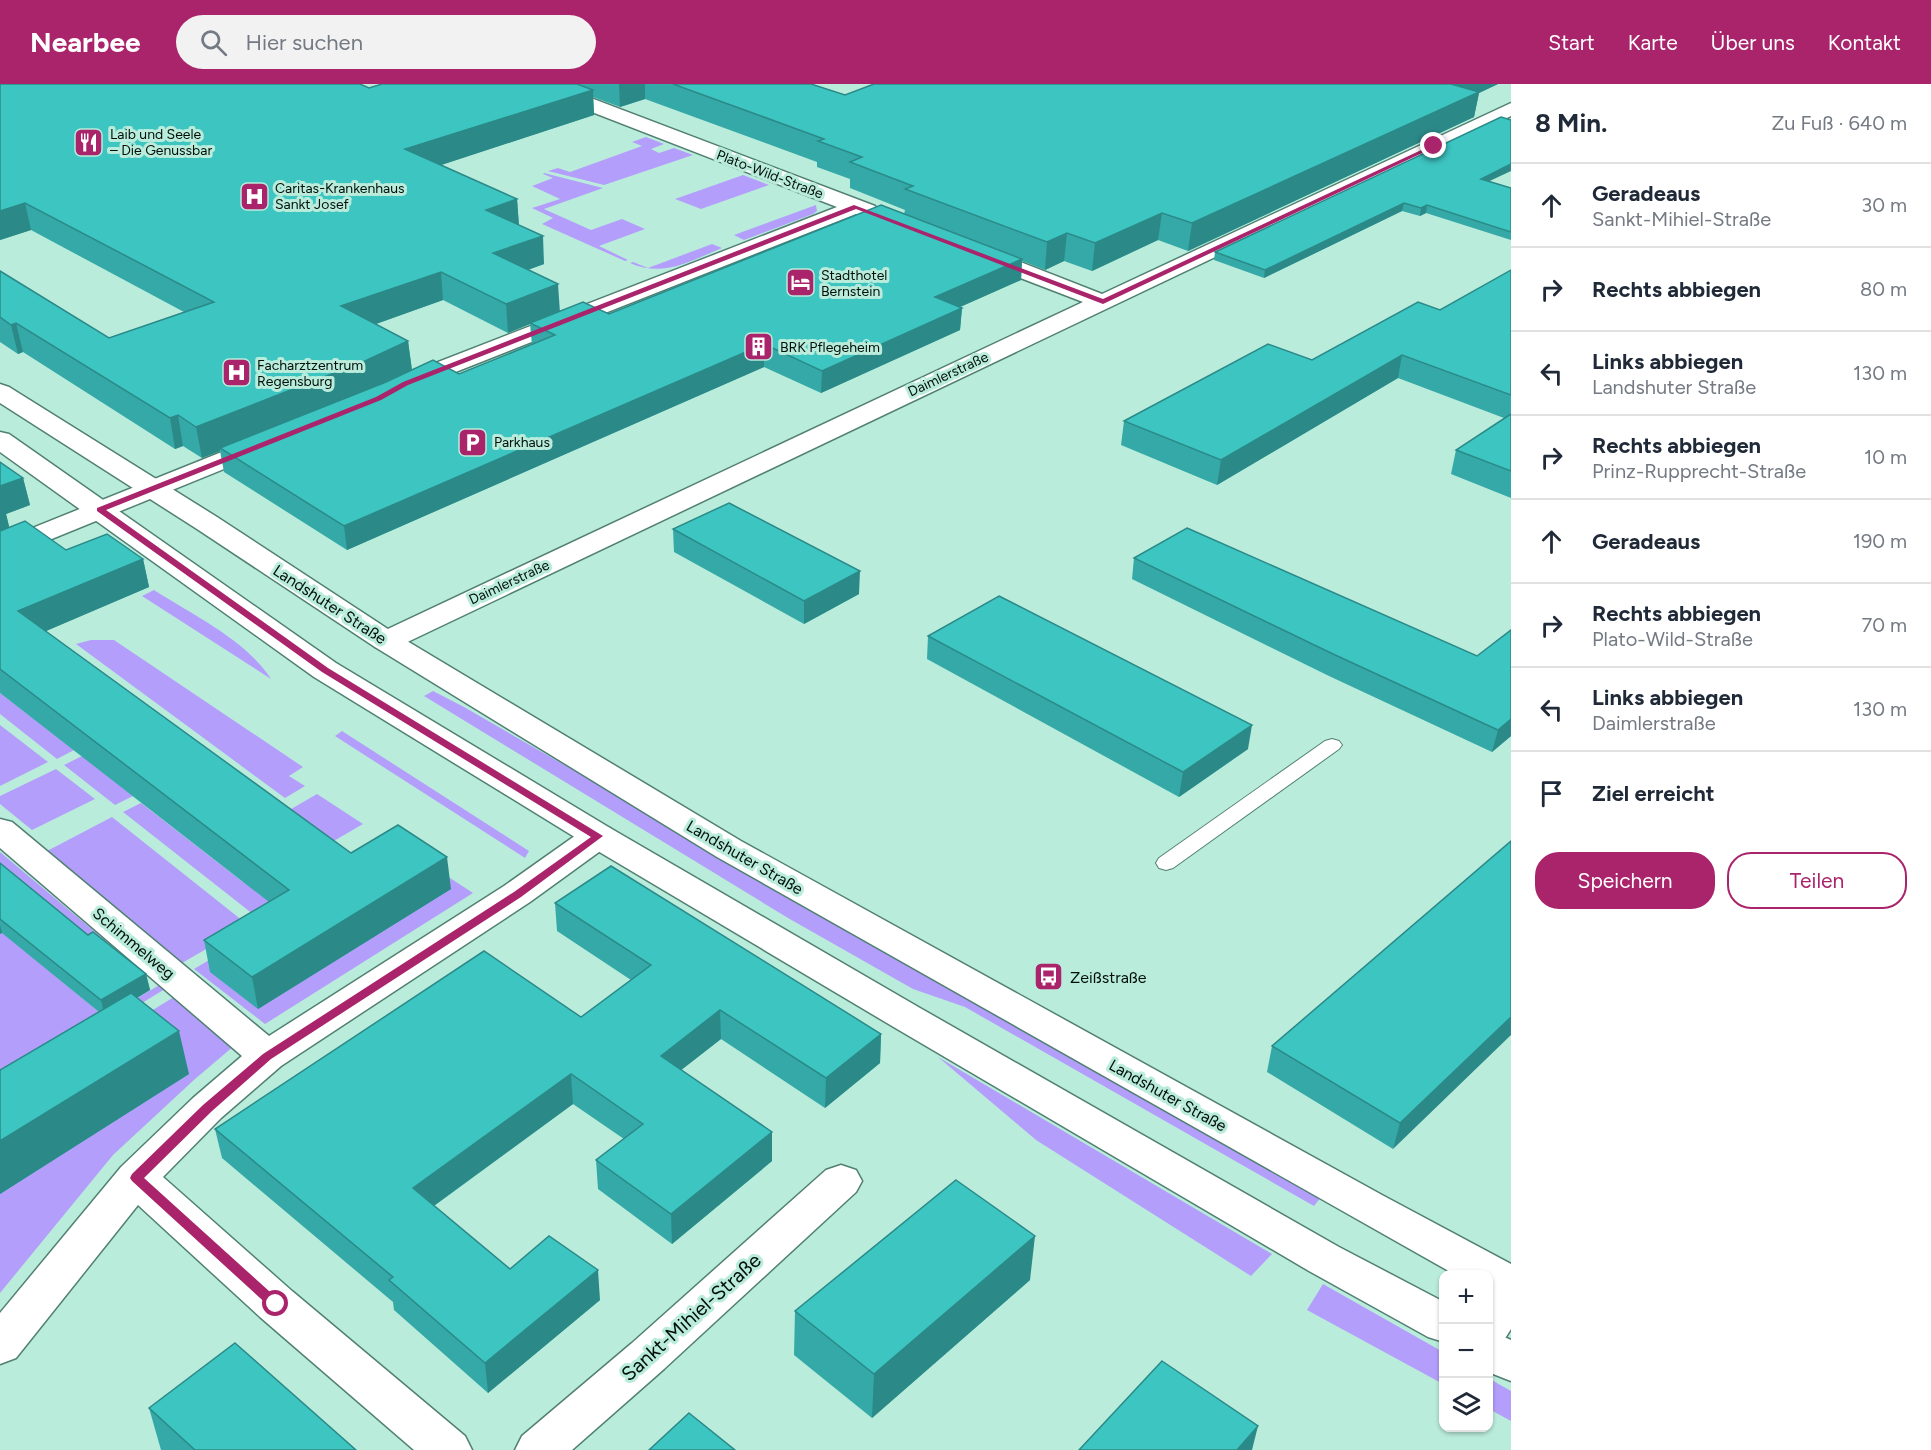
<!DOCTYPE html>
<html lang="de">
<meta charset="utf-8">
<style>
:root{--surface:#fff;--page:#f2f2f3;--text:#1f2937;--muted:#747a83;--line:#e0e1e3;--accent:#aa246c}
body{margin:0;font-family:Figtree,sans-serif;background:var(--page);color:var(--text)}
.controls{position:absolute;right:18px;bottom:18px;display:grid;overflow:hidden;border-radius:12px;box-shadow:0 2px 4px #0004}
.controls button{width:54px;height:54px;display:grid;place-items:center;padding:0;border:0;border-bottom:2px solid var(--line);background:var(--surface);color:var(--text);font:30px sans-serif}
.stop{position:absolute;width:18px;height:18px;margin:-14px;border:4px solid #aa246c;border-radius:50%;background:#fff}
.stop.end{background:#aa246c;border-color:#fff;box-shadow:0 2px 6px #0008}
.list{margin:0;padding:0;list-style:none}
h2{display:flex;justify-content:space-between;align-items:center;height:78px;margin:0;padding:0 24px;font-size:26px}
h2 small{font-size:20px;font-weight:400;color:var(--muted)}
.list li{display:grid;grid-template-columns:39px 1fr auto;gap:18px;align-items:center;box-sizing:border-box;height:84px;padding:0 24px;border-top:2px solid var(--line)}
.list b{display:block;font-size:22px;white-space:nowrap}
.list p{margin:0;font-size:20px;white-space:nowrap;color:var(--muted)}
.list em{font-size:20px;font-style:normal;color:var(--muted)}
.actions{display:flex;gap:12px;padding:18px 24px}
.actions a{flex:1;padding:14px 0;border:2px solid var(--accent);border-radius:24px;text-align:center;font-size:21px;color:var(--accent)}
.actions .main{background:var(--accent);color:#fff}
.icon{flex:none;width:33px;height:33px;fill:none;stroke:currentColor;stroke-width:2;stroke-linecap:round;stroke-linejoin:round}
.map{position:relative;flex:none;width:1511px;height:1366px;overflow:hidden}
header{display:flex;align-items:center;gap:36px;box-sizing:border-box;height:84px;padding:0 30px;background:var(--accent);color:#fff}
header strong{font-size:28px}
nav{display:flex;gap:33px;margin-inline-start:auto;font-size:21px}
.search{width:420px;height:54px;background:var(--page);display:flex;align-items:center;gap:15px;box-sizing:border-box;padding:0 21px;border-radius:33px;color:var(--muted);font-size:22px}
main{display:flex}
aside{flex:1;background:var(--surface)}
.map>svg:first-child{display:block}
</style>
<header>
<strong>Nearbee</strong>
<div class="search"><svg class="icon" aria-label="search" viewBox="0 0 24 24"><circle cx="10" cy="10" r="6"/><path d="M15 15l6 6"/></svg>Hier suchen</div>
<nav><a>Start</a><a>Karte</a><a>Über uns</a><a>Kontakt</a></nav>
</header>
<main>
<div class="map">
<svg width="1511" height="1366" viewBox="0 0 1511 1366">
<rect width="100%" height="100%" fill="#baecdc"/>
<g fill="#b39ffb">
<polygon points="646,53 664,60 651,65 659,69 674,64 693,71 604,101 548,87 558,84 570,88 642,62 632,58"/>
<polygon points="544,89 603,104 544,125 591,146 622,135 645,145 599,162 628,176 625,177 542,140 553,134 532,124 560,115 532,102 553,94 543,90"/>
<polygon points="743,91 769,101 701,125 675,115"/>
<polygon points="816,121 817,127 813,130 744,156 734,151"/>
<path d="M712 160 722 164C690 177 664 194 630 179L633 178 648 184Z"/>
<path d="M154 506C193 531 246 556 271 595L142 512Z"/>
<polygon points="91,556 114,556 303,683 289,692 305,702 285,714 76,560"/>
<polygon points="433,607 464,623 925,889 1321,1113 1314,1122 965,923 913,905 788,834 424,612"/>
<polygon points="0,609 74,666 57,675 0,630"/>
<polygon points="0,641 48,678 0,702"/>
<polygon points="342,647 529,767 525,774 335,652"/>
<polygon points="82,672 133,712 115,721 64,681"/>
<polygon points="56,685 95,715 32,746 0,720 0,712"/>
<polygon points="317,710 363,740 332,758 286,728"/>
<polygon points="141,719 243,798 306,764 258,834 123,728"/>
<polygon points="112,733 248,841 182,879 47,767"/>
<polygon points="401,762 473,809 265,940 194,885"/>
<polygon points="0,768 107,858 54,891 105,933 161,900 165,905 14,997 0,985 0,850 43,827 0,791"/>
<polygon points="174,913 234,962 195,995 113,1071 0,1209 0,1110 81,970"/>
<polygon points="938,973 1272,1170 1251,1192 1036,1056"/>
<polygon points="1323,1200 1443,1268 1443,1300 1307,1226"/>
<polygon points="1488,1294 1511,1307 1511,1337 1489,1325"/>
</g>
<g fill="none" stroke-linecap="round" stroke-linejoin="round">
<defs>
<polygon id="lane" points="1332,655 1339,657 1342,661 1339,665 1173,784 1166,786 1159,784 1156,779 1159,774 1325,657"/>
<g id="street">
<polygon points="528,0 554,0 875,122 878,127 875,132 867,133 856,130 415,304 406,306 397,304 394,299 397,294 837,123 530,4"/>
<polygon points="1511,19 1511,32 397,563 386,566 375,563 371,557 375,551 1083,218 971,175 968,170 971,165 979,163 987,165 1102,210"/>
<polygon points="264,351 273,353 277,359 273,365 0,476 0,457"/>
<polygon points="0,735 12,738 269,952 504,802 586,744 598,741 610,744 615,752 610,760 530,818 281,982 221,1034 163,1093 292,1207 465,1352 472,1366 414,1366 260,1233 138,1121 16,1274 0,1280 0,1229 121,1083 193,1014 242,972 0,764"/>
<polygon points="841,1081 856,1086 862,1097 856,1108 664,1285 572,1366 515,1366 522,1352 632,1259 826,1086"/>
<polygon points="1511,1190 1511,1245 1504,1256 1488,1261 1488,1206 1495,1195"/>
</g>
<g id="secondary">
<polygon points="0,300 9,303 217,433 397,551 741,757 1382,1111 1511,1180 1511,1219 1488,1210 1488,1190 1454,1190 717,773 375,563 197,445 0,319"/>
<polygon points="0,348 9,350 336,579 610,744 920,924 1339,1163 1444,1218 1444,1258 1428,1253 1309,1187 892,942 586,760 314,593 0,368"/>
<polygon points="1488,1246 1511,1256 1511,1297 1488,1288"/>
</g>
</defs>
<use href="#lane" stroke="#518072" stroke-width="2"/>
<use href="#street" stroke="#518072" stroke-width="3"/>
<use href="#secondary" stroke="#518072" stroke-width="3"/>
<use href="#lane" fill="#fff" fill-rule="evenodd"/>
<use href="#street" fill="#fff" fill-rule="evenodd"/>
<use href="#secondary" fill="#fff" fill-rule="evenodd"/>
</g>
<g fill="#34a9a7" fill-rule="evenodd">
<path d="M0 0 369 4 382 0H811L845 11 874 0H1498L1479 9 1474 33 1188 167 1158 156 1092 187 1064 177 1045 186 1022 177 1021 196 960 223 962 224 960 246 821 309 764 283 347 466 224 388 220 367 202 374 183 362 175 365 23 268 18 270 0 258V187L109 254 184 228 31 146 0 156ZM593 13 620 23 645 15 817 78V83L850 95V104L905 126 904 130 609 230 560 227 528 186 544 180 519 141 517 115 440 81 594 31ZM443 216 508 249 530 240 532 261 459 290 412 286 408 257 376 240Z"/>
<polygon points="1501,33 1489,98 1511,104 1511,156 1426,129 1420,132 1402,127 1264,194 1214,176 1215,168"/>
<polygon points="1511,186 1511,414 1451,390 1456,366 1504,334 1398,294 1217,401 1121,361 1124,337 1312,276 1440,226"/>
<polygon points="0,378 23,394 30,421 6,430 9,443 66,466 143,475 149,503 46,547 351,769 451,805 258,925 210,888 204,856 269,818 0,609"/>
<polygon points="673,445 859,510 804,540 674,468"/>
<polygon points="1134,474 1477,572 1511,652 1492,668 1329,592 1132,495"/>
<polygon points="928,552 1248,665 1179,713 927,575"/>
<polygon points="1511,757 1393,1065 1267,988 1272,962"/>
<polygon points="0,779 88,851 146,890 150,906 137,914 189,990 0,1110 0,986 99,928 2,849 0,850"/>
<polygon points="555,819 881,950 880,979 825,1024 721,955 681,986 772,1048 772,1077 672,1160 598,1105 596,1076 624,1055 573,1020 434,1122 510,1185 600,1216 488,1309 394,1226 393,1218 222,1074 215,1045 581,933 631,896 557,847"/>
<polygon points="1030,1196 872,1334 794,1271 795,1227"/>
<polygon points="149,1324 356,1366 161,1366"/>
</g>
<g fill="#2b8a88">
<polygon points="619,0 645,0 645,15 620,23"/>
<polygon points="1448,0 1498,0 1479,9 1474,33 1188,167 1192,139"/>
<polygon points="593,6 594,31 408,92 405,65"/>
<polygon points="1511,80 1511,87 1479,102 1481,95"/>
<polygon points="517,115 519,143 486,126"/>
<polygon points="25,119 31,146 0,156 0,127"/>
<polygon points="1404,119 1402,127 1264,194 1265,186"/>
<polygon points="1427,121 1426,129 1420,132 1421,124"/>
<polygon points="1162,129 1158,156 1092,187 1095,159"/>
<polygon points="1067,149 1064,177 1045,186 1047,158"/>
<polygon points="543,152 544,180 496,197 493,169"/>
<polygon points="1022,175 1021,196 933,235 935,213"/>
<polygon points="441,188 443,216 345,251 341,222"/>
<polygon points="558,200 560,229 530,239 530,240 508,249 506,220"/>
<polygon points="962,224 960,246 821,309 822,287"/>
<polygon points="16,239 23,268 18,270 11,241"/>
<polygon points="408,257 412,287 369,307 220,364 220,367 202,374 196,343"/>
<polygon points="764,260 764,283 347,466 344,442"/>
<polygon points="1402,271 1398,294 1217,401 1221,376"/>
<polygon points="178,331 183,362 175,365 170,334"/>
<polygon points="23,394 30,421 6,430 11,450 0,455 0,402"/>
<polygon points="143,475 149,503 25,556 18,527"/>
<polygon points="860,487 859,510 804,540 804,517"/>
<polygon points="1511,635 1511,652 1492,668 1498,646"/>
<polygon points="1252,641 1248,665 1179,713 1183,688"/>
<polygon points="447,773 451,805 258,925 252,893"/>
<polygon points="0,841 2,849 0,850"/>
<polygon points="146,890 150,906 105,933 101,916"/>
<polygon points="720,926 721,955 662,1001 661,972"/>
<polygon points="1511,933 1511,951 1393,1065 1400,1039"/>
<polygon points="179,947 189,990 0,1110 0,1057"/>
<polygon points="881,950 880,979 825,1024 826,994"/>
<polygon points="571,990 573,1020 417,1134 413,1104"/>
<polygon points="772,1048 772,1077 672,1160 671,1130"/>
<polygon points="1035,1152 1030,1196 872,1334 874,1290"/>
<polygon points="598,1186 600,1216 488,1309 485,1279"/>
<polygon points="1258,1342 1252,1366 1237,1366"/>
</g>
<g fill="#3dc5c2" stroke="#2b8a88" stroke-width="1.5">
<polygon points="0,0 360,0 369,4 382,0 577,0 593,6 405,65 517,115 486,126 543,152 493,169 558,200 506,220 441,188 341,222 408,257 365,277 196,343 178,331 170,334 16,239 11,241 0,233 0,187 109,254 214,218 25,119 0,127"/>
<polygon points="673,0 811,0 845,11 874,0 1451,0 1479,8 1192,139 1162,129 1095,159 1067,149 1047,158 905,105 913,102 850,78 862,73 818,57 824,55"/>
<polygon points="1501,33 1511,36 1511,80 1481,95 1511,104 1511,148 1427,121 1421,124 1404,119 1265,186 1215,168"/>
<polygon points="881,121 1022,175 935,213 962,224 822,287 764,260 344,442 220,364 386,298 433,276 459,290 555,251 530,239 583,218 609,230"/>
<polygon points="1511,186 1511,311 1402,271 1221,376 1124,337 1268,260 1312,276 1418,218 1440,226"/>
<polygon points="1511,330 1511,387 1456,366"/>
<polygon points="0,378 23,394 0,402"/>
<polygon points="729,419 860,487 804,517 673,445"/>
<polygon points="25,437 66,466 107,450 143,475 18,527 351,769 398,741 447,773 252,893 204,856 289,806 0,585 0,447"/>
<polygon points="1187,444 1477,572 1511,546 1511,635 1498,646 1333,570 1134,474"/>
<polygon points="999,512 1252,641 1183,688 928,552"/>
<polygon points="1511,757 1511,933 1400,1039 1272,962"/>
<polygon points="0,779 88,851 93,848 146,890 101,916 0,835"/>
<polygon points="611,782 881,950 826,994 720,926 661,972 772,1048 671,1130 596,1076 643,1040 571,990 413,1104 510,1185 549,1152 598,1186 485,1279 389,1196 393,1193 215,1045 484,867 581,933 651,881 555,819"/>
<polygon points="131,909 179,947 0,1057 0,986"/>
<polygon points="956,1096 1035,1152 874,1290 795,1227"/>
<polygon points="235,1259 356,1366 195,1366 149,1324"/>
<polygon points="1162,1277 1258,1342 1237,1366 1079,1366"/>
<polygon points="689,1329 735,1366 649,1366"/>
</g>
<polygon fill="#aa246c" points="1432,61 1437,62 1103,220 856,125 408,301 381,316 106,426 328,584 603,752 521,813 271,975 212,1027 144,1094 280,1217 282,1220 280,1224 271,1224 132,1097 130,1094 132,1090 203,1021 263,970 514,808 591,753 322,588 97,427 97,424 376,313 403,298 854,121 1103,215"/>
<defs>
<symbol id="restaurant-square" viewBox="-11 -11 22 22"><rect x="-9" y="-9" width="18" height="18" rx="4" fill="#aa246c" stroke="#baecdc"/><path d="M-5-6h1v4h1v-4h1v4h1v-4h1v5L-1.5 .5V6h-2V.5L-5-1ZM5-6V6H3V1.5H1.5Q1.5-4 5-6Z" fill="#fff"/></symbol>
<symbol id="hospital-square" viewBox="-11 -11 22 22"><rect x="-9" y="-9" width="18" height="18" rx="4" fill="#aa246c" stroke="#baecdc"/><path d="M-5-5h3v3.5h4V-5h3V5h-3V1.5h-4V5h-3Z" fill="#fff"/></symbol>
<symbol id="hotel-square" viewBox="-11 -11 22 22"><rect x="-9" y="-9" width="18" height="18" rx="4" fill="#aa246c" stroke="#baecdc"/><path d="M-6-4.5h1.5V1H6V5H4.5V3h-9V5H-6ZM-4 0a1.8 1.8 0 1 1 3.6 0ZM.5 0V-2.5h3Q6-2.5 6 0Z" fill="#fff"/></symbol>
<symbol id="building-square" viewBox="-11 -11 22 22"><rect x="-9" y="-9" width="18" height="18" rx="4" fill="#aa246c" stroke="#baecdc"/><path d="M-4-6H4V6H1V3H-1V6H-4ZM-2.5-4.3h1.7v1.8h-1.7ZM.8-4.3h1.7v1.8H.8ZM-2.5-1h1.7V.8h-1.7ZM.8-1h1.7V.8H.8Z" fill="#fff"/></symbol>
<symbol id="parking-square" viewBox="-11 -11 22 22"><rect x="-9" y="-9" width="18" height="18" rx="4" fill="#aa246c" stroke="#baecdc"/><path d="M-3.5-5.5H1a3.5 3.5 0 0 1 0 7H-1V5.5H-3.5ZM-1-3.4V-.6H.8a1.4 1.4 0 0 0 0-2.8Z" fill="#fff"/></symbol>
<symbol id="bus-square" viewBox="-11 -11 22 22"><rect x="-9" y="-9" width="18" height="18" rx="4" fill="#aa246c" stroke="#baecdc"/><path d="M-5-6H5V4H4V6H2V4H-2V6H-4V4H-5ZM-3.5-4V0h7V-4ZM-3.5 1.2v1.5H-2V1.2ZM2 1.2v1.5H3.5V1.2Z" fill="#fff"/></symbol>
</defs>
<g fill-rule="evenodd">
<use href="#restaurant-square" x="72" y="42" width="33" height="33"/>
<use href="#hospital-square" x="238" y="96" width="33" height="33"/>
<use href="#hotel-square" x="784" y="182" width="33" height="33"/>
<use href="#building-square" x="742" y="246" width="33" height="33"/>
<use href="#hospital-square" x="220" y="272" width="33" height="33"/>
<use href="#parking-square" x="456" y="342" width="33" height="33"/>
<use href="#bus-square" x="1032" y="876" width="33" height="33"/>
</g>
<g text-anchor="middle" stroke-width="6" stroke-linejoin="round" paint-order="stroke">
<g font-size="14" fill="#000f0a" stroke="#baecdc" text-anchor="start">
<text x="110" y="55">Laib und Seele<tspan x="110" dy="16">– Die Genussbar</tspan></text>
<text x="275" y="109">Caritas-Krankenhaus<tspan x="275" dy="16">Sankt Josef</tspan></text>
<text x="821" y="196">Stadthotel<tspan x="821" dy="16">Bernstein</tspan></text>
<text x="780" y="268">BRK Pflegeheim</text>
<text x="257" y="286">Facharztzentrum<tspan x="257" dy="16">Regensburg</tspan></text>
<text x="494" y="363">Parkhaus</text>
</g>
<g font-size="14" fill="#000f0a" stroke="#baecdc">
<text transform="translate(770 90) rotate(21)" y="5">Plato-Wild-Straße</text>
<text transform="translate(948 290) rotate(-25)" y="5">Daimlerstraße</text>
<text transform="translate(509 498) rotate(-25)" y="5">Daimlerstraße</text>
</g>
<g font-size="16" fill="#000f0a" stroke="#baecdc">
<text transform="translate(330 520) rotate(33)" y="6">Landshuter Straße</text>
<text transform="translate(745 773) rotate(30)" y="6">Landshuter Straße</text>
<text transform="translate(134 859) rotate(40)" y="6">Schimmelweg</text>
<text transform="translate(1168 1011) rotate(29)" y="6">Landshuter Straße</text>
</g>
<g font-size="16" fill="#000f0a" stroke="#baecdc" text-anchor="start">
<text x="1070" y="899">Zeißstraße</text>
</g>
<g font-size="20" fill="#000f0a" stroke="#baecdc">
<text transform="translate(691 1233) rotate(-42)" y="7">Sankt-Mihiel-Straße</text>
</g>
</g>
</svg>
<div class="controls">
<button>+</button>
<button>−</button>
<button><svg class="icon" aria-label="layers" viewBox="0 0 24 24"><path d="M12 4l9 5-9 5-9-5zM3 14l9 5 9-5"/></svg></button>
</div>
<div class="stop" style="left:276px;top:1220px"></div>
<div class="stop end" style="left:1434px;top:62px"></div>
</div>
<aside>
<h2>8 Min.<small>Zu Fuß · 640 m</small></h2>
<ul class="list">
<li><svg class="icon" aria-label="ahead" viewBox="0 0 24 24"><path d="M12 20V5M6 11l6-6 6 6"/></svg><div><b>Geradeaus</b><p>Sankt-Mihiel-Straße</p></div><em>30 m</em></li>
<li><svg class="icon" aria-label="right" viewBox="0 0 24 24"><path d="M7 20v-9h11M14 6l5 5-5 5"/></svg><div><b>Rechts abbiegen</b></div><em>80 m</em></li>
<li><svg class="icon" aria-label="left" viewBox="0 0 24 24"><path d="M17 20v-9H6M10 6l-5 5 5 5"/></svg><div><b>Links abbiegen</b><p>Landshuter Straße</p></div><em>130 m</em></li>
<li><svg class="icon" aria-label="right" viewBox="0 0 24 24"><path d="M7 20v-9h11M14 6l5 5-5 5"/></svg><div><b>Rechts abbiegen</b><p>Prinz-Rupprecht-Straße</p></div><em>10 m</em></li>
<li><svg class="icon" aria-label="ahead" viewBox="0 0 24 24"><path d="M12 20V5M6 11l6-6 6 6"/></svg><div><b>Geradeaus</b></div><em>190 m</em></li>
<li><svg class="icon" aria-label="right" viewBox="0 0 24 24"><path d="M7 20v-9h11M14 6l5 5-5 5"/></svg><div><b>Rechts abbiegen</b><p>Plato-Wild-Straße</p></div><em>70 m</em></li>
<li><svg class="icon" aria-label="left" viewBox="0 0 24 24"><path d="M17 20v-9H6M10 6l-5 5 5 5"/></svg><div><b>Links abbiegen</b><p>Daimlerstraße</p></div><em>130 m</em></li>
<li><svg class="icon" aria-label="arrive" viewBox="0 0 24 24"><path d="M6 21V4h12l-3 4 3 4H6"/></svg><div><b>Ziel erreicht</b></div></li>
</ul>
<div class="actions"><a class="main">Speichern</a><a>Teilen</a></div>
</aside>
</main>
